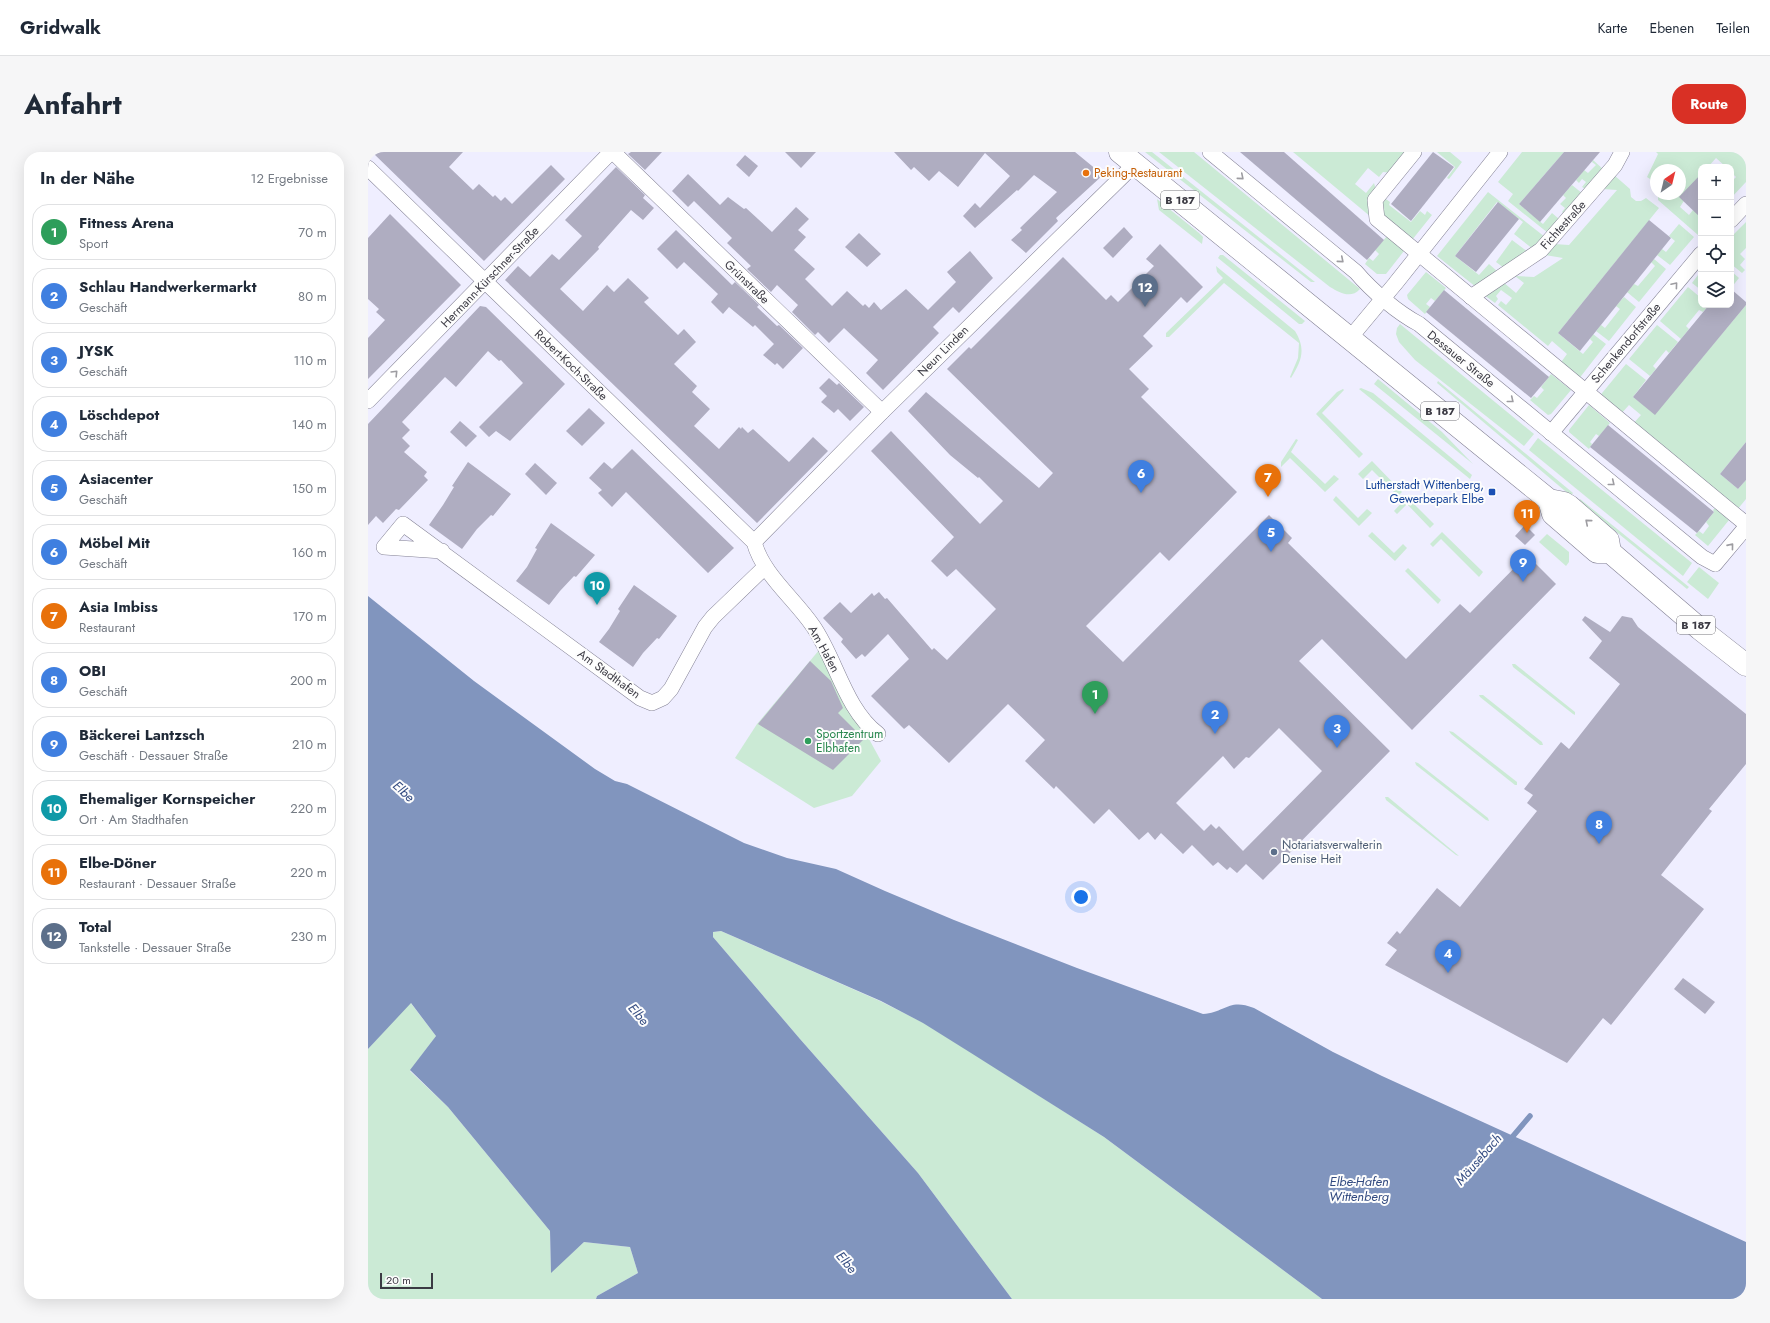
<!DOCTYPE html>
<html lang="de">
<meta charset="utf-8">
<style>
:root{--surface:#fff;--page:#f6f6f7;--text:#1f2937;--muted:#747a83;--line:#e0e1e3;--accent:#d93025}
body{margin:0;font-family:Jost,sans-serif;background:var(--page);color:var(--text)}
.controls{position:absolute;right:12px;top:12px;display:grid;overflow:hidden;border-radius:8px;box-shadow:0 4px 16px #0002}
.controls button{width:36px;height:36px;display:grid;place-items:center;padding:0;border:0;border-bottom:1px solid var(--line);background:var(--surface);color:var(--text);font:20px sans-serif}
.compass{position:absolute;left:1282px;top:12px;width:36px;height:36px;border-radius:50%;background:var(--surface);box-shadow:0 4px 16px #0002;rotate:35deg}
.scale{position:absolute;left:12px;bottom:10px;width:53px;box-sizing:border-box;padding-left:4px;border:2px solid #3b3a43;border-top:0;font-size:11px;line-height:14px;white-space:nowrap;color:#3b3a43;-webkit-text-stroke:3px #fdfdfd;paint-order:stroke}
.you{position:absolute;left:713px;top:745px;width:14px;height:14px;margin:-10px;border:3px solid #fff;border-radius:50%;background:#1a73e8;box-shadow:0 0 0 6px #1a73e833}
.badge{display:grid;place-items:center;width:26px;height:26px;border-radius:50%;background:var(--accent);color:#fff;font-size:13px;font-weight:700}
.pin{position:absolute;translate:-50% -33px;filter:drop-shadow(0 1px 2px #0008)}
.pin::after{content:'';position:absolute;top:21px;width:14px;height:12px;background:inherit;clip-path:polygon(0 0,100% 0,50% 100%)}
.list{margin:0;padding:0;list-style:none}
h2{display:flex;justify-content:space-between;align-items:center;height:52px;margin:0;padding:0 16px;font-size:17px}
h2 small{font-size:13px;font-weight:400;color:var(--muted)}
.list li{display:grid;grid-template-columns:26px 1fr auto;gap:12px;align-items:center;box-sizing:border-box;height:56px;margin:0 8px 8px;padding:0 8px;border:1px solid var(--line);border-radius:16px}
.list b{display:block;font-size:15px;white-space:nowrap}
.list p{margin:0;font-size:13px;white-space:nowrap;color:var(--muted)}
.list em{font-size:13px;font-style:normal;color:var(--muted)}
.icon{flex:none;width:22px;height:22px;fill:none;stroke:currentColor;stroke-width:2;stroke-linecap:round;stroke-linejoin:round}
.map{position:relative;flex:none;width:1378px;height:1147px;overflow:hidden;border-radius:16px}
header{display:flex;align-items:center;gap:24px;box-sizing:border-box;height:56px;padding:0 20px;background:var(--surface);border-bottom:1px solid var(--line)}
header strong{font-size:19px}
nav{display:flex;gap:22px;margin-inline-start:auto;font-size:14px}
.intro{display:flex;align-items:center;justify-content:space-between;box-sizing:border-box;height:96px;padding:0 24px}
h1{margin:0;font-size:28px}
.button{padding:10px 18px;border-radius:16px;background:var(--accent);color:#fff;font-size:14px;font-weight:700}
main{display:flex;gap:24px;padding:0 24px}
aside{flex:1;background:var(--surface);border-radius:16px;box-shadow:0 4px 16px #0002}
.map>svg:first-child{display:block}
</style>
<header>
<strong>Gridwalk</strong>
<nav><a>Karte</a><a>Ebenen</a><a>Teilen</a></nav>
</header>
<div class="intro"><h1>Anfahrt</h1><a class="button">Route</a></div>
<main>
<aside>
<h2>In der Nähe<small>12 Ergebnisse</small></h2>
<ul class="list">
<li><span class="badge" style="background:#2e9e5b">1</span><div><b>Fitness Arena</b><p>Sport</p></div><em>70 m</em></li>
<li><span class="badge" style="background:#3f7fe0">2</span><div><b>Schlau Handwerkermarkt</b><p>Geschäft</p></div><em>80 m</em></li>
<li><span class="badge" style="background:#3f7fe0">3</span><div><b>JYSK</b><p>Geschäft</p></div><em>110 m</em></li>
<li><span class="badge" style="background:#3f7fe0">4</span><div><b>Löschdepot</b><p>Geschäft</p></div><em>140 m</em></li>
<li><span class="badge" style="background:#3f7fe0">5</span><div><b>Asiacenter</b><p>Geschäft</p></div><em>150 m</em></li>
<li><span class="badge" style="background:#3f7fe0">6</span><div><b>Möbel Mit</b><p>Geschäft</p></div><em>160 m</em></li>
<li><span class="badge" style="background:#e8710a">7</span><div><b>Asia Imbiss</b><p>Restaurant</p></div><em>170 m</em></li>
<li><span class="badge" style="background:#3f7fe0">8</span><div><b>OBI</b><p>Geschäft</p></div><em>200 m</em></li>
<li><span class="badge" style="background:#3f7fe0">9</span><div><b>Bäckerei Lantzsch</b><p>Geschäft · Dessauer Straße</p></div><em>210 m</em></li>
<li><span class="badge" style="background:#0f9aa8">10</span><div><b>Ehemaliger Kornspeicher</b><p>Ort · Am Stadthafen</p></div><em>220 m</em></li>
<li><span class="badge" style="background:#e8710a">11</span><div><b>Elbe-Döner</b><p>Restaurant · Dessauer Straße</p></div><em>220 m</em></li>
<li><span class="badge" style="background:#5c6f8a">12</span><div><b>Total</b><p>Tankstelle · Dessauer Straße</p></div><em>230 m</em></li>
</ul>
</aside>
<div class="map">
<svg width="1378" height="1147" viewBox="0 0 1378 1147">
<rect width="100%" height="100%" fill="#efeeff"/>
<g fill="#cbead5">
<polygon points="777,0 784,0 947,130 943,130"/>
<path d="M791 0H826L992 137C983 147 972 141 962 135Z"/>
<polygon points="925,0 1040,0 1024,21 1015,20 1011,25 1000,16 987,32 998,41 1006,31 1008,38 1003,65"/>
<polygon points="1069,0 1082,0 1094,10 1081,27 1079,26 1087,15"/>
<polygon points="1154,0 1196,0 1151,52 1175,72 1184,61 1191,67 1180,81 1140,49 1145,42 1130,30"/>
<polygon points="1288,0 1375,0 1378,3 1378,30 1363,46 1363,30 1368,25 1363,20 1363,15 1358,15 1348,6 1340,15 1333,15 1333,22 1312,55 1321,63 1325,58 1333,62 1333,79 1330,83 1290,48 1290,42 1312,42 1312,18 1288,18 1288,34 1285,29 1279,25 1290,2"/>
<polygon points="1225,8 1236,18 1219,38 1214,35 1218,30 1214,27 1211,31 1208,28 1216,18 1220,21 1228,13 1224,10"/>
<polygon points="1246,23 1262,37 1263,45 1268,49 1273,49 1278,46 1291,56 1190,181 1215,202 1225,190 1222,187 1225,182 1238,192 1210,228 1191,213 1199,202 1184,189 1180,194 1130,153 1133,149 1138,153 1144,146 1133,138 1128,144 1130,147 1127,151 1116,143 1135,130 1148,141 1156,131 1147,124 1166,125 1195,106 1177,103 1186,92 1201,93 1249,38 1234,37"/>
<polygon points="1204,33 1215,42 1197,63 1194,60 1197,56 1192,52 1198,46 1195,43"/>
<polygon points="1120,40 1177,85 1165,97 1146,82 1155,70 1129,50 1087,104 1111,123 1121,112 1130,120 1108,135 1069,104"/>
<polygon points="1015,45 1022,50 1021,53 1043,70 1052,59 1057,63 1059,59 1064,63 1044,88 1013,63"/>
<polygon points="789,47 831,81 835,85 834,92 791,58"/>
<polygon points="1378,70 1378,96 1372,102 1377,107 1372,113 1377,118 1374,121 1363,112 1363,85"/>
<polygon points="1311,72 1326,85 1302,113 1289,103 1294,97 1298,100 1307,89 1301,84"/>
<polygon points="1019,84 1036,99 1018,122 1009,122 997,112 1001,106 1005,109 1011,102 1007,98"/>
<polygon points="1144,88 1160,100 1136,116 1128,110"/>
<polygon points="852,103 855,103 937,169 934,172 931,172 850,106"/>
<polygon points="1286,107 1298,117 1271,150 1259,140 1266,132 1270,134 1287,114 1283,110"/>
<path d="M848 114 927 179C938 197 934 208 923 226L922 225 930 206 931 191 856 131 801 185H798V181L855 126 849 120Z"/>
<polygon points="1333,119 1333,138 1324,131"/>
<polygon points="1363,119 1371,126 1363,136"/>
<polygon points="1058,120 1078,136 1067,149 1063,146 1058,152 1062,155 1057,162 1040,147 1039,143"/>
<polygon points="1320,135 1333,146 1333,153 1341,153 1335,160 1331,158 1318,174 1321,177 1313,187 1292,169"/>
<polygon points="1256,145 1268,155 1241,189 1228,179 1233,173 1237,176 1252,157 1248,154"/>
<polygon points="1378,153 1378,290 1352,322 1370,337 1378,328 1378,347 1369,358 1264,273 1273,263 1261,253 1252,263 1230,246 1258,212 1278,228 1265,245 1287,262"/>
<polygon points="1032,172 1166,282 1156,294 1047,208 1031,190 1028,182 1029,176"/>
<polygon points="1289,173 1310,190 1301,201 1298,198 1285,214 1288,217 1282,224 1261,207"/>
<polygon points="1183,222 1203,238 1183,262 1180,263 1162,248 1166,244 1169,246 1176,238 1173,235"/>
<polygon points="1010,227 1074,280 1105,312 1006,232"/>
<polygon points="1070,229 1205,341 1203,344 1069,231"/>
<polygon points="993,236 1005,241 1104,323 1102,327 991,237"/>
<polygon points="975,237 976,238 954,261 995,302 991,306 948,262 969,240"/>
<polygon points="1221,253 1242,271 1231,284 1228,282 1222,290 1224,292 1221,297 1201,280 1201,278"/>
<polygon points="1170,286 1324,411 1315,424 1161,298"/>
<polygon points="928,287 930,288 923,300 957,332 966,323 971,327 957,340 922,306 913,315 913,310"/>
<polygon points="1004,309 1034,340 1030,344 1004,318 995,327 990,322"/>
<polygon points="968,344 990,366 999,357 1004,361 991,374 965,348"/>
<polygon points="1039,345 1066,372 1062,376 1039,352 1029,362 1026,359"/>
<polygon points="1212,347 1321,435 1319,437 1210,349"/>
<polygon points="1347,356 1361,368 1340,394 1327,383 1331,379 1335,382 1341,374 1338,370 1346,360 1345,358"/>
<polygon points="1004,380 1026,401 1035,392 1039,396 1027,409 1000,384"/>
<polygon points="1074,380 1115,420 1111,425 1073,387 1065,395 1062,392"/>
<polygon points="1179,382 1201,400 1201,410 1198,414 1171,390"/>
<polygon points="1331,415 1351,431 1340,447 1319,430"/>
<polygon points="1040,416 1073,448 1070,452 1037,419"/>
<polygon points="452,497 513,609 484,644 446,656 367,606 389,572"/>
<polygon points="1144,512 1147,512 1207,560 1207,563 1205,562 1145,515"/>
<polygon points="1111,543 1115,543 1174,590 1175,593 1172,593 1112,545"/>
<polygon points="1081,579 1085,580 1149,630 1149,633 1147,633 1083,582"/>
<polygon points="1047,610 1050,611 1120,666 1121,669 1118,668 1048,613"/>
<polygon points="1017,645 1020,645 1091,704 1088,703 1018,648"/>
<polygon points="353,779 512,849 556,871 604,901 736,985 954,1147 644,1147 550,1021 432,887 345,785 345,780"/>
<polygon points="42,850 68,884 42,919 80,955 182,1079 183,1120 216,1090 262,1095 270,1121 229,1144 228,1147 0,1147 0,897"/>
</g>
<path fill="#8195be" d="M0 444 106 529 227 617 247 629 259 632 376 691 419 706 468 717 517 739 586 768 709 816 835 862C858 860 861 846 886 856L965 900 1014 924 1378 1090V1147H954L736 985 603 901 555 871 513 849 353 779 345 780V785L432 887 550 1021 644 1147H228L229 1144 270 1121 262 1095 216 1090 183 1121 182 1079 80 955 42 918 68 884 43 851 0 897Z"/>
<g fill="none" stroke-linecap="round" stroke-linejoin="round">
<polyline stroke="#8195be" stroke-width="5.5" points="1140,990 1162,964"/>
</g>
<g fill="#afadc1" fill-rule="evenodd">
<polygon points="4,0 95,0 81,15 105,38 111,32 125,45 127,43 133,49 137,45 144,52 183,13 197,27 116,109"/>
<polygon points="263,0 294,0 277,18 260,2"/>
<polygon points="417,0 448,0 433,16"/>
<polygon points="526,0 707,0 735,23 688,66 690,69 658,101 643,88 654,78 652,76 689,40 666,23 650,39 649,38 607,76 595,64 607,51 612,56 642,24 617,1 590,35 571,19 561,29 546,15 543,18"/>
<polygon points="872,0 916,0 1016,88 999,108"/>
<polygon points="1065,0 1086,15 1043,69 1023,52"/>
<polygon points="1196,0 1232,0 1172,70 1151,52"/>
<polygon points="377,3 390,14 381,25 368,13"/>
<polygon points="248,15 277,43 275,46 286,56 275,68 263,58 230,95 231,97 192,137 215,159 239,133 246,140 260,126 281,146 276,150 310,183 316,177 328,190 306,212 329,234 324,240 342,257 326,274 351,297 371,275 373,277 374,275 380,281 385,277 421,310 445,285 460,299 389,371 137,128 150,114 162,125 184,102 191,108 214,84 197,68"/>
<polygon points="320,22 352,53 360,45 376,57 378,56 404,80 428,55 441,67 430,78 438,85 426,98 447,117 437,127 464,154 479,139 495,154 497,152 501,156 506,150 513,158 538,137 560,158 588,130 579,120 602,99 625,126 591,161 585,155 565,175 571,181 515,238 498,221 510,208 476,176 461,191 450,180 447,183 424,160 430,153 409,133 403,140 379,117 383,114 359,91 364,86 326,49 320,55 304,39"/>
<polygon points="1333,22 1333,66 1311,45"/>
<polygon points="1130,50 1151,67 1108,120 1087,104"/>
<polygon points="22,62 93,133 0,227 0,186 17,168 8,160 11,157 0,147 0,86"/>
<polygon points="1281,68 1303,86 1212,199 1190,181"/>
<polygon points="756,75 765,85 745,106 735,96"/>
<polygon points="308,78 364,133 367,130 391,153 389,155 409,174 411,173 435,196 415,217 409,211 407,213 395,203 406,192 387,173 385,175 361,155 355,162 343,150 350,142 316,110 309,117 289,97"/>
<polygon points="491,81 513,102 499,115 477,95"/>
<path d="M792 92 835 135 819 151 813 145 775 184 785 194 761 217 781 237 773 245 869 340 801 409 792 400 718 474 755 510 901 363 924 386 920 391 1038 507 1092 452 1102 461 1159 403 1188 432 1044 578 954 487 931 509 1022 599 895 728 878 712 869 721 862 715 859 718 850 710 845 714 824 693 815 702 793 681 787 688 780 680 771 688 741 657 726 672 688 634 686 637 657 609 677 588 640 552 581 611 541 573 536 577 503 544 541 507 520 482 497 505 494 502 488 507 473 490 475 487 455 466 472 450 483 461 504 441 506 444 511 440 517 447 519 446 564 498 566 496 579 508 625 460 628 457 588 417 579 425 563 409 586 385 503 299 523 279 612 372 635 349 611 325 610 326 582 303 540 259 558 240 671 336 685 321 579 217 601 195 603 197 695 105 738 148 743 143 750 150 786 114 778 107ZM911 576 954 619 875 699 851 674 848 677 843 672 836 679 808 651 855 604 866 617 878 605 881 606Z"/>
<polygon points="1363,137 1378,150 1378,153 1287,263 1265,245 1341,153 1363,153"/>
<polygon points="1076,138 1181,225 1163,246 1058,160"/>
<polygon points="112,154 118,155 197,232 142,289 128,279 121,285 111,275 155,231 133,208 131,209 120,199 88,235 77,225 34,270 42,278 34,286 42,294 36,300 59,320 56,324 60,328 31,358 28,357 15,371 8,364 0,373 0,272"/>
<polygon points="461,226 469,233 471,231 496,255 482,269 470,257 466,261 453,250 459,244 451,236"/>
<polygon points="221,256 237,271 214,294 198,279"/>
<polygon points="92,269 109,284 98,295 82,280"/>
<polygon points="1240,273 1346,360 1329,381 1222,295"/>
<polygon points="1378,290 1378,328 1370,337 1352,322"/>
<polygon points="264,297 366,396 340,421 258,340 244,355 230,341 234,338 221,326 236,310 244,317"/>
<polygon points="100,310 143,342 125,364 123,363 109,377 94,397 61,373 75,353 86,335 84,334"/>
<polygon points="167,311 189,331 178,343 157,322"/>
<polygon points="183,371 227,403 208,425 206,424 192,439 181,453 148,429 159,415 169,397 167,396"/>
<polygon points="1157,373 1167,383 1157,393 1147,384"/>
<polygon points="266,433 309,464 291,487 289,486 275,501 265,515 231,490 241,477 252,459 250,457"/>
<polygon points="1217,464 1242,480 1254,464 1264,466 1270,475 1378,562 1378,612 1341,657 1344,659 1293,723 1336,757 1243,873 1235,866 1199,911 1017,813 1029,798 1019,791 1029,779 1032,782 1069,736 1092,755 1169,659 1159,651 1165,643 1156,637 1193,590 1201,597 1252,532 1221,506 1234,489 1214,468"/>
<polygon points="442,509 463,529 475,556 470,561 496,587 465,618 390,572"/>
<polygon points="1315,826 1347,850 1337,862 1306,837"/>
</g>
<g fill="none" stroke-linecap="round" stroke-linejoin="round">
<defs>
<g id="street">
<polyline points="245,0 514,260"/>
<path d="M842 0 988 120C1004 139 1030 161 1051 172L1334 405 1347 412 1378 375"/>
<polyline points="1046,0 1007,48 1009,67 1378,372"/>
<path d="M0 16 386 390C395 423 426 446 445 474 468 507 477 557 510 582"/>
<polyline points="1363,68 1378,52"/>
<polyline points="1103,145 1173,98 1247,13 1254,0"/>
<polyline points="982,186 1027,132 1132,0"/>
<polyline points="0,249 243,0"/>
<polyline points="1183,281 1333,102"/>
<polyline points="386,390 514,260 767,12"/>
<polyline points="74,399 16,395 35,372 272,546 284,551 295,546 303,537 337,475 345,465 397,415"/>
</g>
<g id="primary">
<polyline points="752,0 1181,348 1196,351 1201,354 1240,388 1242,400"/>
<polyline points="1181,348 1185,362 1229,400 1242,400 1332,477 1378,513"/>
</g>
</defs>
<use href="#street" stroke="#838194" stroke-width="16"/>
<use href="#primary" stroke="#838194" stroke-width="23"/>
<use href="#street" stroke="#fff" stroke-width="15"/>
<use href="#primary" stroke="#fff" stroke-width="22"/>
</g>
<defs><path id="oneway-chevron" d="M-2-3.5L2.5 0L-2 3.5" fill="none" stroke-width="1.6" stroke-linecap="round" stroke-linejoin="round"/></defs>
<g stroke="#9d9ca1">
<use href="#oneway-chevron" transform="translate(873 25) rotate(40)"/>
<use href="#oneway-chevron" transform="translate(973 108) rotate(40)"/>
<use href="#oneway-chevron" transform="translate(1307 133) rotate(-50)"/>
<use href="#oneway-chevron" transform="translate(27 221) rotate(-46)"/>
<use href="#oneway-chevron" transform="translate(1143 248) rotate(39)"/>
<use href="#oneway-chevron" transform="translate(1244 331) rotate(39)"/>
<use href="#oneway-chevron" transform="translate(1220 370) rotate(-140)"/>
<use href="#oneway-chevron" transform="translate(1363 394) rotate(-51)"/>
</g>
<circle fill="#e8710a" stroke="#fdfdfd" stroke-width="1.5" cx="718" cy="21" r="4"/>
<rect fill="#1a4fb4" stroke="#fdfdfd" stroke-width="1.5" x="1120" y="336" width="8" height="8" rx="2"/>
<circle fill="#2e9e5b" stroke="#fdfdfd" stroke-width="1.5" cx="440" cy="589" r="4"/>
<circle fill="#5c6f8a" stroke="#fdfdfd" stroke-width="1.5" cx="906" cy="700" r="4"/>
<g text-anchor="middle" stroke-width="4" stroke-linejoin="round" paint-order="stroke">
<g fill="#fdfdfd" stroke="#75747b" stroke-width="1">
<rect x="793" y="39" width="38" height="18" rx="3"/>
<rect x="1053" y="250" width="38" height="18" rx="3"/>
<rect x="1309" y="464" width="38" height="18" rx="3"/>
</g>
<g font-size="11" font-weight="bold" fill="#3b3a43">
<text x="812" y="52">B 187</text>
<text x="1072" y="263">B 187</text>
<text x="1328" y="477">B 187</text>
</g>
<g font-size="12" fill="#c56008" stroke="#fdfdfd" text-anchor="start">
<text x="726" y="25">Peking-Restaurant</text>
</g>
<g font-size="12" fill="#3b3a43" stroke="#fdfdfd">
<text transform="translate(1195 73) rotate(-48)" y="4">Fichtestraße</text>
<text transform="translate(122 125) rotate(-46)" y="4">Hermann-Kürschner-Straße</text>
<text transform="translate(379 130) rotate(44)" y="4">Grünstraße</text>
<text transform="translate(1258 191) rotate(-50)" y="4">Schenkendorfstraße</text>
<text transform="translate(575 199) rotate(-45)" y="4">Neun Linden</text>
<text transform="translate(1093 207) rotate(39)" y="4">Dessauer Straße</text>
<text transform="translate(203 213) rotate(44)" y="4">Robert-Koch-Straße</text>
<text transform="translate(456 497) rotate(61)" y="4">Am Hafen</text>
<text transform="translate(241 522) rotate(36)" y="4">Am Stadthafen</text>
</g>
<g font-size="12" fill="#164399" stroke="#fdfdfd" text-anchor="end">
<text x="1116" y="337">Lutherstadt Wittenberg,<tspan x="1116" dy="14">Gewerbepark Elbe</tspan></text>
</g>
<g font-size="12" fill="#27864d" stroke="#fdfdfd" text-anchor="start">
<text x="448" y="586">Sportzentrum<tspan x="448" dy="14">Elbhafen</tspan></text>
</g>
<g font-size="12" fill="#4e5e75" stroke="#fdfdfd" text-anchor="start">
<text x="914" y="697">Notariatsverwalterin<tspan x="914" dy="14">Denise Heit</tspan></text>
</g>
<g font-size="13" font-style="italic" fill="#334b81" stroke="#fdfdfd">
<text transform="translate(36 639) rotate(42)" y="5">Elbe</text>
<text transform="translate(271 862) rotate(50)" y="5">Elbe</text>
<text transform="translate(1110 1007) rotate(-49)" y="5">Mäusebach</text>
<text x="991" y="1034">Elbe-Hafen<tspan x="991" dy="15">Wittenberg</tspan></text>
<text transform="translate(479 1110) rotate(50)" y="5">Elbe</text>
</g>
</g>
</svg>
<div class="controls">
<button>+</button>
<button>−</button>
<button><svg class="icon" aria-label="locate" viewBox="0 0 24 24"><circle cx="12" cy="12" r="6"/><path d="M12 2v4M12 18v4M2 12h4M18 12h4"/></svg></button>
<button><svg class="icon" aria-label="layers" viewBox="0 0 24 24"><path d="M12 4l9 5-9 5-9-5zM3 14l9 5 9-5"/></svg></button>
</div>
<svg class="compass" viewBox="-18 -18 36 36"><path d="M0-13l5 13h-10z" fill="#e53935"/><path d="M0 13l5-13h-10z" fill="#747a83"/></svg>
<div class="scale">20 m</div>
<div class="you"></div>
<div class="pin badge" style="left:727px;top:562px;background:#2e9e5b">1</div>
<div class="pin badge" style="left:847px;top:582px;background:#3f7fe0">2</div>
<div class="pin badge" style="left:969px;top:596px;background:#3f7fe0">3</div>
<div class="pin badge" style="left:1080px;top:821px;background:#3f7fe0">4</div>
<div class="pin badge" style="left:903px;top:400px;background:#3f7fe0">5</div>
<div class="pin badge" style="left:773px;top:341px;background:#3f7fe0">6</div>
<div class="pin badge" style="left:900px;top:345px;background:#e8710a">7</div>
<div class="pin badge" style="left:1231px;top:692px;background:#3f7fe0">8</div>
<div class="pin badge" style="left:1155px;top:430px;background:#3f7fe0">9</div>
<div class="pin badge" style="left:229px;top:453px;background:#0f9aa8">10</div>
<div class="pin badge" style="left:1159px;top:381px;background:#e8710a">11</div>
<div class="pin badge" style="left:777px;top:155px;background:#5c6f8a">12</div>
</div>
</main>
